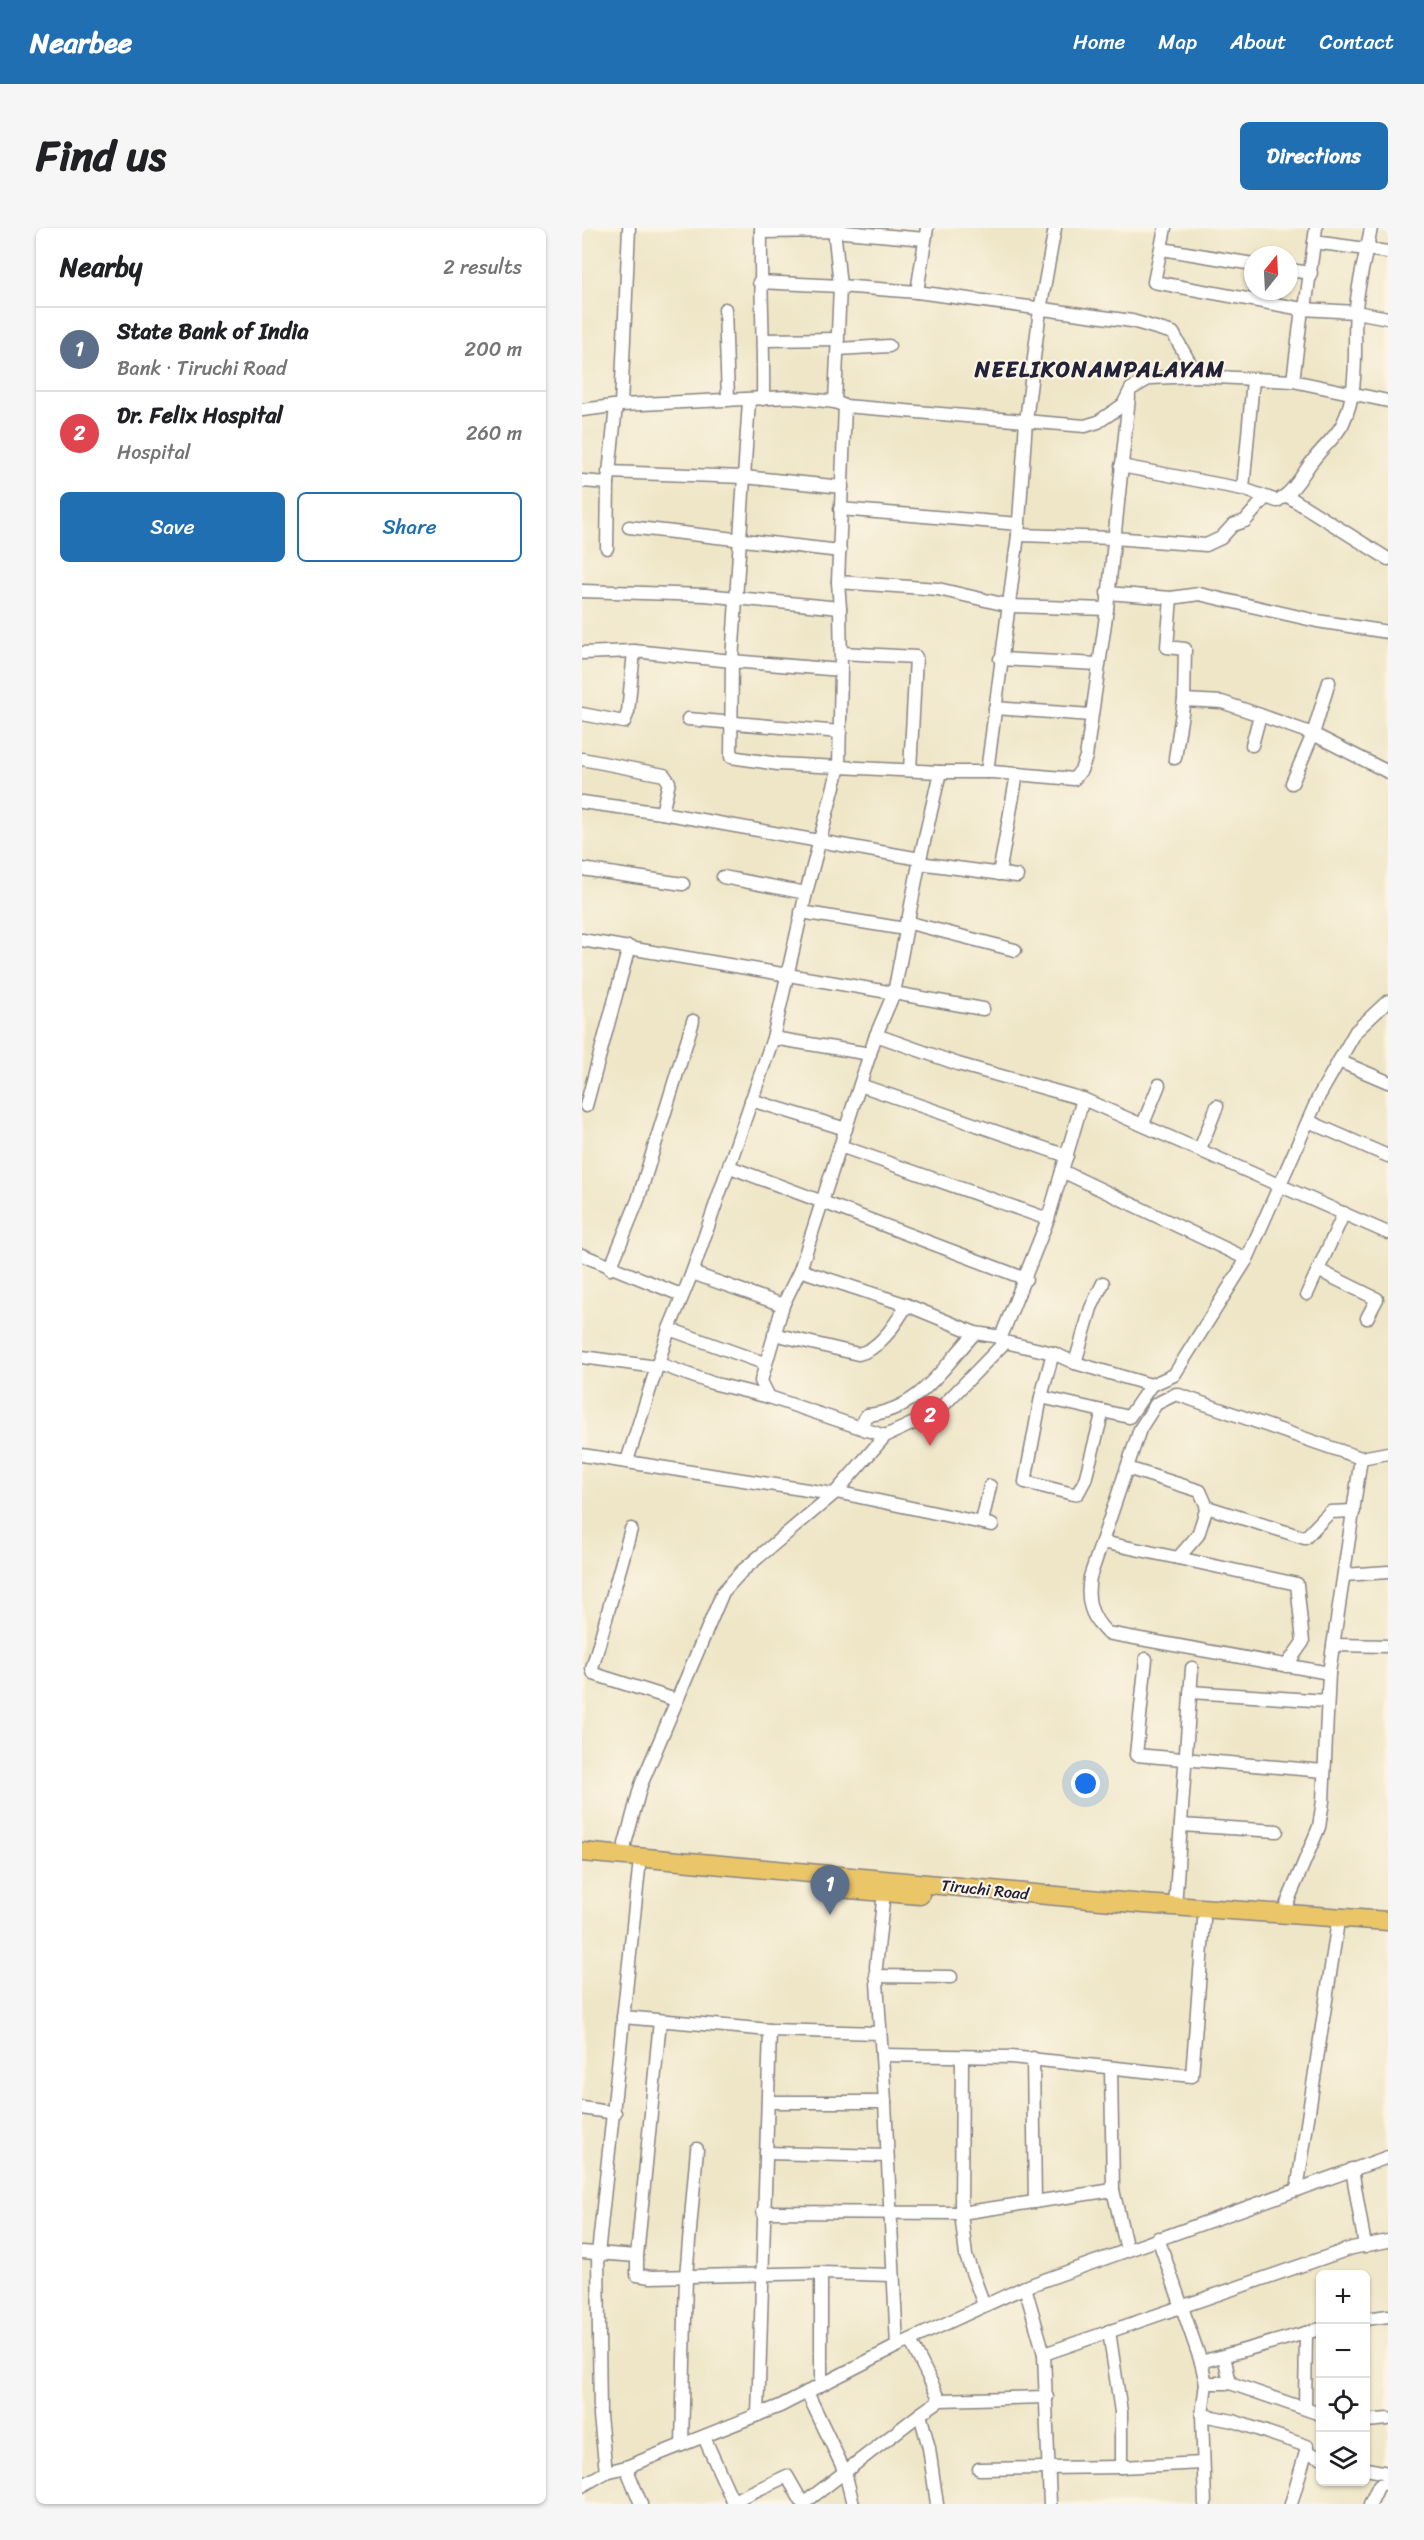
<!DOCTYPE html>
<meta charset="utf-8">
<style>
:root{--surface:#fff;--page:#f6f6f6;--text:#202124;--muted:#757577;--line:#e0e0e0;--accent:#1f6fb2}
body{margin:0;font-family:Sriracha,sans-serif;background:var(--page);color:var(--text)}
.controls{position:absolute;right:18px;bottom:18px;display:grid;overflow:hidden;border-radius:9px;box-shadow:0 2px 4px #0004}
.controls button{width:54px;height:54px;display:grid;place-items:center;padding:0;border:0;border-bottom:2px solid var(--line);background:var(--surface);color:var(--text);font:30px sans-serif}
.compass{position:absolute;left:662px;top:18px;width:54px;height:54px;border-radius:50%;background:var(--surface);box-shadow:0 2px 4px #0004;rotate:18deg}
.you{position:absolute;left:504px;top:1556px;width:21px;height:21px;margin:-15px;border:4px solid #fff;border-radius:50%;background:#1a73e8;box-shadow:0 0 0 9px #1a73e833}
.badge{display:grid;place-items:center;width:39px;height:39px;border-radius:50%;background:var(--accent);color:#fff;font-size:20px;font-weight:700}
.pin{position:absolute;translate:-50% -50px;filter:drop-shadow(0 2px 3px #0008)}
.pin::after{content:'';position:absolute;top:32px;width:21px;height:18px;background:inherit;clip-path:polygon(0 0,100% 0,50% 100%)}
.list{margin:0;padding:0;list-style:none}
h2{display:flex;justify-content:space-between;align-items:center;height:78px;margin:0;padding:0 24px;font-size:26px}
h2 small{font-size:20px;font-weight:400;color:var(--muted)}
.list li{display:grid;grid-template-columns:39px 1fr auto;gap:18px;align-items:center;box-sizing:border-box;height:84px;padding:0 24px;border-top:2px solid var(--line)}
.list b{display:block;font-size:22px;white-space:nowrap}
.list p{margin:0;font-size:20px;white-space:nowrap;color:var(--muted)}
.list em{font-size:20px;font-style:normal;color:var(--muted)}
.actions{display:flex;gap:12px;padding:18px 24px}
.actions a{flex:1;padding:14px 0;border:2px solid var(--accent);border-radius:9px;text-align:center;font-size:21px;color:var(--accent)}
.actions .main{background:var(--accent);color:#fff}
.icon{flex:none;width:33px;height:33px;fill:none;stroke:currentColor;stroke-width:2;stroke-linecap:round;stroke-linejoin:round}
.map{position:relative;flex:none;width:806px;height:2276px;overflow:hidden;border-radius:9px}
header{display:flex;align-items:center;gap:36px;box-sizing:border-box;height:84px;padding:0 30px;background:var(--accent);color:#fff}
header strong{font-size:28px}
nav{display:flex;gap:33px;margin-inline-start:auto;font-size:21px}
.intro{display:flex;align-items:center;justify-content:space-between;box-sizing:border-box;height:144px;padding:0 36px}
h1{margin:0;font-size:42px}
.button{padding:15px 27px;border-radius:9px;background:var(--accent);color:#fff;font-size:21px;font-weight:700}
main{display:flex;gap:36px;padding:0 36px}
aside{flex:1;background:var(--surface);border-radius:9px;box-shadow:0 2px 4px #0004}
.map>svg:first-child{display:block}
</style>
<header>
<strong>Nearbee</strong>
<nav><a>Home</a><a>Map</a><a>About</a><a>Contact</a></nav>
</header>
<div class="intro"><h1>Find us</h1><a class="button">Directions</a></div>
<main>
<aside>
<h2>Nearby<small>2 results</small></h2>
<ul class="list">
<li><span class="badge" style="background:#5c6f8a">1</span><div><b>State Bank of India</b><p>Bank · Tiruchi Road</p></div><em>200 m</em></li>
<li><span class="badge" style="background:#e0444e">2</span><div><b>Dr. Felix Hospital</b><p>Hospital</p></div><em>260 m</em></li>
</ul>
<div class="actions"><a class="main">Save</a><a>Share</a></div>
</aside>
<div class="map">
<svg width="806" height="2276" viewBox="0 0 806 2276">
<rect width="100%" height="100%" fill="#fcf5e5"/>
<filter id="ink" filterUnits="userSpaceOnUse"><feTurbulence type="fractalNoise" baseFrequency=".0167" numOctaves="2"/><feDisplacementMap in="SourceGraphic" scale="12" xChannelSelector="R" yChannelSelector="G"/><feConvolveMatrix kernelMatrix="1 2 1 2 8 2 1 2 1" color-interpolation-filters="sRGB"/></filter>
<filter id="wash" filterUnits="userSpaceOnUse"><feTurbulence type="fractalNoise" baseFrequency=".008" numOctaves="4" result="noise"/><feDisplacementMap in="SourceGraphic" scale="24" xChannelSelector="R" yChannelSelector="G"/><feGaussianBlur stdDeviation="1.35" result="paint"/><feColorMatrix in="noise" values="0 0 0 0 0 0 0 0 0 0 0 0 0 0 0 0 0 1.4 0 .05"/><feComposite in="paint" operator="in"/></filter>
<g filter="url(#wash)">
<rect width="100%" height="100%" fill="#efe6c8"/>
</g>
<g filter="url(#ink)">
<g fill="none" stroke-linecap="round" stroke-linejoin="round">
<defs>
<g id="minor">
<path d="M179 0C178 57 182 114 181 171"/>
<polyline points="583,0 572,54 720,81"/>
<polyline points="179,4 251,3 343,11"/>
<polyline points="732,14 806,24"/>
<polyline points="580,21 671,36"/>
<polyline points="707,42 729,45"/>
<polyline points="177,54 258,58 252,0"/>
<polyline points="335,64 345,0"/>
<polyline points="143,81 146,172"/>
<polyline points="723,81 734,0"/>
<polyline points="182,112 256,111"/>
<polyline points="256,121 307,118"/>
<polyline points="671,152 661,261 695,273 704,267 806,331"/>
<polyline points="711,153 720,81 774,84 806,90"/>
<polyline points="253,174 258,58 335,64 550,93 591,105 615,148"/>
<polyline points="39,177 47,0"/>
<polyline points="0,182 39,177 207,169 253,174 263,178 503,198 516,194 541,177 549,161 568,150 615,148 711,153 806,173"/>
<polyline points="539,238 661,261"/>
<polyline points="26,244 162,249 260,259"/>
<polyline points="0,253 26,255 34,178"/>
<path d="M704 267C717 256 722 243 732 231 741 219 755 208 761 195 778 159 771 120 774 81 776 54 784 27 789 0"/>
<polyline points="258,281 437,296"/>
<polyline points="47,299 258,323"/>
<polyline points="436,307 531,310 624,317 639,310 651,297 663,293 683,270"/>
<polyline points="25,320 26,255"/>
<polyline points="256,354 356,361 429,378 525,381"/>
<polyline points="0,363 123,367 258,380 259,442"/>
<polyline points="525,365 589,370 617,366 735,393 806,404"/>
<polyline points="589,370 585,419 603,421 602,472 593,530"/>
<polyline points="258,380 256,354 263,178"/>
<polyline points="0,425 52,423"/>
<polyline points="259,425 334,429 328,542"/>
<polyline points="418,431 516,436"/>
<polygon points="150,433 259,442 257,539 196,536 149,529"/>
<polyline points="602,472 640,474 678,487 731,506 806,544"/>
<polyline points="413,480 509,487"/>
<polyline points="0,486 42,494 46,484 52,423 150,433 167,173"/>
<polyline points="106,491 258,504"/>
<polyline points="670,517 678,487"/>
<polyline points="0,531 82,547 87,554 80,585"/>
<polyline points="405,544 436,307 444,193 458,82 473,0"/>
<polyline points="710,555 731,506 747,454"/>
<polyline points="0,574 80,585 338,631 312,765 401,781"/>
<polyline points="338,631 358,544 411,544 492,551 499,542 504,529 525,381 547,169"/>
<polyline points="337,635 435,648"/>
<polyline points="0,641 101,656"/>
<polyline points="417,646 435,546"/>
<polyline points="141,649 224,665"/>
<polyline points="219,684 323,701"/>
<polyline points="324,694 433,722"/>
<polyline points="0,712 312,765 294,807 218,1042 201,1077 179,1153 187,1169 303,1208"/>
<polyline points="294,807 376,836 501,871"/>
<polyline points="191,810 288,826"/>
<polyline points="757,833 806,854"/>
<polyline points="278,857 485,928"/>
<polyline points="169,872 264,901"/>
<polyline points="4,878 47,719"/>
<polyline points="726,893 806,928"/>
<polyline points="561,896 577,857"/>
<polyline points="258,918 466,991"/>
<polyline points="618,921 635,878"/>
<polyline points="148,939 444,1051"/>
<polyline points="480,943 501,871 806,1005"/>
<polyline points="0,1027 99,1067"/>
<polyline points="28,1041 56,972 111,793"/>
<polyline points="218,1042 325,1077 393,1105 419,1109 466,991 480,943 665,1031"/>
<polyline points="736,1042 795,1071 785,1090"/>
<polyline points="110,1045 201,1077"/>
<polyline points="725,1066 762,985"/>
<polyline points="87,1101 182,1135"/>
<path d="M192 1106 276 1126C298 1122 313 1096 325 1077"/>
<polyline points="471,1125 459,1169 443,1254 491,1266 496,1265 503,1252 521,1183"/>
<polyline points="0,1129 75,1139"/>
<polyline points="493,1135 509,1080 521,1055"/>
<polyline points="77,1136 130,1155 187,1169"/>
<polyline points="459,1169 547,1189 569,1157"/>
<path d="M284 1202 281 1193 285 1187C338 1182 360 1140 393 1105"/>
<polyline points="0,1227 251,1266"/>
<polyline points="45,1233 87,1101 110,1045 191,810 224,665 257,539 358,544"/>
<polyline points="545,1240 618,1263 625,1279"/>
<polyline points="254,1264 410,1297"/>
<polyline points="400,1294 408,1258"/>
<polyline points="49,1301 10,1441 12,1446 94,1472"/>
<polyline points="520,1314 596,1330"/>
<polyline points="762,1347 806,1344"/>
<polyline points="751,1417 806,1418"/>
<polyline points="564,1431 554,1527 742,1543"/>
<polyline points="704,1438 721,1414 715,1356 596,1330 616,1307 625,1279 723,1310 748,1284 772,1283"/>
<path d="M747 1445 525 1405C508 1388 504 1372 508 1349L558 1201 574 1176 594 1166 779 1230"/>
<polyline points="608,1464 745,1473"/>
<polyline points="599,1597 695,1603"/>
<polyline points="43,1628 43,1616 59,1557 141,1364 160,1343 254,1264 303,1208 354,1185 423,1114 471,1125 493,1135 569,1157 592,1147 665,1031 737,868 774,803 806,773"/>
<polyline points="302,1664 294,1739 303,1874 315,2118"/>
<polyline points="593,1679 610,1440"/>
<polyline points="700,1687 737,1599 741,1573 747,1445 779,1230 806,1225"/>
<polyline points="294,1748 369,1749"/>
<polyline points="41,1789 188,1802 297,1805"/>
<polyline points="300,1827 429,1829 610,1848 622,1692"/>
<polyline points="380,1829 379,1985 384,2028 402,2077"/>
<polyline points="451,1830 453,1974"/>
<polyline points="529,1841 531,1962 545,2022"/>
<polyline points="186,1874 303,1874"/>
<polyline points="0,1880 33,1885"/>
<polyline points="184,1925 305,1928"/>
<polyline points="770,1941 783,2018"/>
<polyline points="715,1962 755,1700"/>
<polyline points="181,1984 379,1985 531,1962"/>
<polyline points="576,2010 619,2134 624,2155 620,2187 623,2276"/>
<polyline points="0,2024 55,2028 55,2047 69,2049 239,2045 310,2047"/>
<polyline points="55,2028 78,1793"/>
<polyline points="443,2059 462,2126 468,2276"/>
<polyline points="784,2091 806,2088"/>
<polyline points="527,2103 539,2184 539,2239 621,2235"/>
<polyline points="328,2112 358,2172"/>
<polyline points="462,2126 770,2020 806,2013"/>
<polyline points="642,2128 648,2155 738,2186"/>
<polyline points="619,2134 738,2101"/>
<polyline points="624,2155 648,2155"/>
<polyline points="239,2156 239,2045"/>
<polyline points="225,2164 263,2244 271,2276"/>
<polyline points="723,2180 724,2105"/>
<polyline points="176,2187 188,1802"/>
<polyline points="620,2187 651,2193 725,2218 724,2224 738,2229"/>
<polyline points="784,2193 806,2191"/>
<polyline points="122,2209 152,2276"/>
<polyline points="100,2217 104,2048 115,1921"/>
<polyline points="44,2239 59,2276"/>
<polyline points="397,2241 539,2239"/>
<polyline points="784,2241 806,2245"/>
<polyline points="24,2244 44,2239 198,2178 315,2118 443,2059 806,1929"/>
<polyline points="0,2258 24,2244 18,2188 16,2026 57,1641"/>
<polyline points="151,2273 205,2248 221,2276"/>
<polyline points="221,2276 338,2186"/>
<polyline points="355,2276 347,2220 338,2186 358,2172 465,2169"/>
<polyline points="709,2276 724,2224"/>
<polyline points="788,2276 797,2257 806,2255"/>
</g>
<g id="highway">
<polyline points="0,1624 562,1676 806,1693"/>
<polyline points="267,1661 338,1667"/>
</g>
</defs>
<use href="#minor" stroke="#888482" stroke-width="15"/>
<use href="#highway" stroke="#888482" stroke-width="21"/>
<use href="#minor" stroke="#fff" stroke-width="12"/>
<use href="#highway" stroke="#ebc669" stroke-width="18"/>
</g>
</g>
<g text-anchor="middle" stroke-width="4.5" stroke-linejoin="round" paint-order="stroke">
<g font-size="16" fill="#22223b" stroke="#fcf5e5">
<text transform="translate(403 1661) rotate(6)" y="6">Tiruchi Road</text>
</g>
<g font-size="22" font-weight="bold" letter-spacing="1.5" fill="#22223b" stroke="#fcf5e5">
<text x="518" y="149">NEELIKONAMPALAYAM</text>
</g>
</g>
</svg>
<div class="controls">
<button>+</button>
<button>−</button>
<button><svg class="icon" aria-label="locate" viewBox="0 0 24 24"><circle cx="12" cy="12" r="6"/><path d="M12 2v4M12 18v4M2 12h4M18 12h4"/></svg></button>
<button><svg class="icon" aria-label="layers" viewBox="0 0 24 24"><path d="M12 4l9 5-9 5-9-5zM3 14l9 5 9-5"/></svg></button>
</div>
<svg class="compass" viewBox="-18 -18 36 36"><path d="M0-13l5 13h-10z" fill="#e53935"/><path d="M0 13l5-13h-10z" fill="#757577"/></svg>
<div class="you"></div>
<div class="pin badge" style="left:248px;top:1687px;background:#5c6f8a">1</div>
<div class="pin badge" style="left:348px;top:1218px;background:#e0444e">2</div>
</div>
</main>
